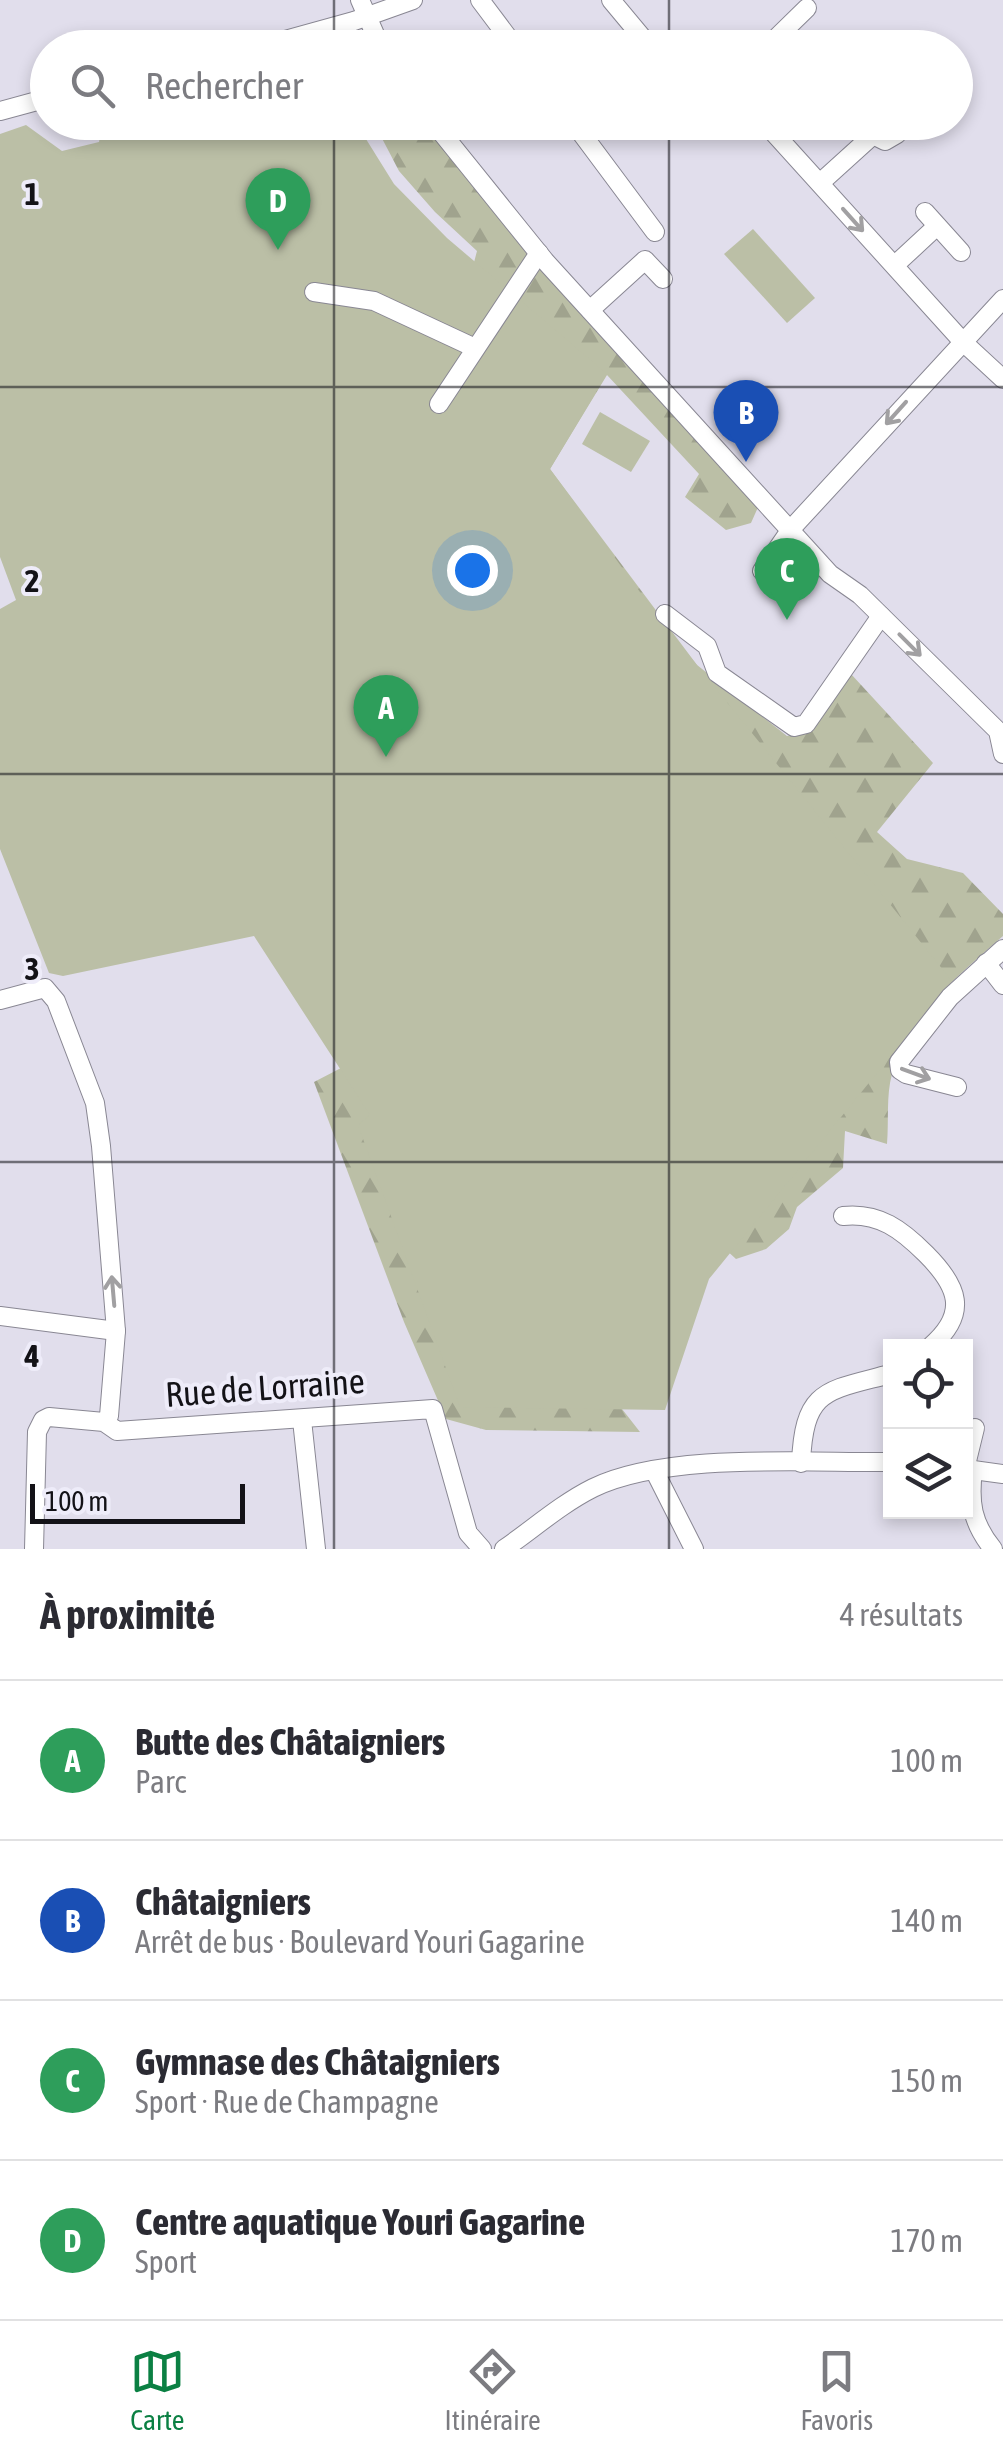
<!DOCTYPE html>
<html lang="fr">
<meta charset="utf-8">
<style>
:root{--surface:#fff;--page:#f2f2f3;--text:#2b2b33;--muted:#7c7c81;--line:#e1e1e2;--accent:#0b8043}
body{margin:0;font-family:"Asap Condensed",sans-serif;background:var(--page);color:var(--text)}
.controls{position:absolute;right:30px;bottom:30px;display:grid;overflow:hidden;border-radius:0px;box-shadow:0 5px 15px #0003}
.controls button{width:90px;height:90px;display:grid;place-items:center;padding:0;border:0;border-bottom:2px solid var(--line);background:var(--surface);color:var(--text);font:50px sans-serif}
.scale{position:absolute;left:30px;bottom:25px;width:215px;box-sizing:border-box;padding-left:10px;border:5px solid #131217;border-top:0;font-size:28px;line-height:35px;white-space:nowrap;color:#131217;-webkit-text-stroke:8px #eeecf9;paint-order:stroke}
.you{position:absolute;left:472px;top:570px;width:35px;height:35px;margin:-25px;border:8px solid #fff;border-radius:50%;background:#1a73e8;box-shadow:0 0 0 15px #1a73e833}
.badge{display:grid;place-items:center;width:65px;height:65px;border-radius:50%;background:var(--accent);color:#fff;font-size:32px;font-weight:700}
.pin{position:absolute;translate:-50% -82px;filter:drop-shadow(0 2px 5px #0008)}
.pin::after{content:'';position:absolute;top:52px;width:35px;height:30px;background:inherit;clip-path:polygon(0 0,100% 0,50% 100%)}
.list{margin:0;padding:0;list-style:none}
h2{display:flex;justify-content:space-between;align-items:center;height:130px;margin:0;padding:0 40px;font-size:42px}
h2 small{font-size:32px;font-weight:400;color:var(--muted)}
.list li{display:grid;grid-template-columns:65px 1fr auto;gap:30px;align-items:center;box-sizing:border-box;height:160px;padding:0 40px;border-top:2px solid var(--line)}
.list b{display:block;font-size:38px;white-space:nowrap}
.list p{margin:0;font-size:32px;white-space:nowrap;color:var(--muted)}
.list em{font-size:32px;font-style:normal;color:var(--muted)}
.icon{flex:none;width:55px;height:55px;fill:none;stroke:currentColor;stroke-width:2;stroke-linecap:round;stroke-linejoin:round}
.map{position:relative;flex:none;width:1003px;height:1549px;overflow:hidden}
.search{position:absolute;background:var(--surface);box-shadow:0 5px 15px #0003;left:30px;right:30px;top:30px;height:110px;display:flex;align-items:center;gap:25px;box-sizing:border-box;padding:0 35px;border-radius:55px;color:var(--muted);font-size:38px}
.sheet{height:770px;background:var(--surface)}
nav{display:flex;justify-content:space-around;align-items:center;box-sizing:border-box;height:140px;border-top:2px solid var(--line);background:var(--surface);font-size:28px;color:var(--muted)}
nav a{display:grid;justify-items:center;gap:5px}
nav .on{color:var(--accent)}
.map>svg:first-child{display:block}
</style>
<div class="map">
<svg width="1003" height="1549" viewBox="0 0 1003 1549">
<defs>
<pattern id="forest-firs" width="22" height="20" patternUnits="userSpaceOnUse" patternTransform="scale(2.5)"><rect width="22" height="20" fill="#bbbfa6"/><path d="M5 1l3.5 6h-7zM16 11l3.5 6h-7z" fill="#a0a38e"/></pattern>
</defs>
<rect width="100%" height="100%" fill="#e1deec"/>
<path fill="url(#forest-firs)" d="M374 123H424L544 269 759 505 751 523 726 530 685 497 699 474 607 375 550 469 697 665 787 736 813 729 851 674 933 763 877 832 907 859 963 873 1003 914V936C960 974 907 1016 892 1074 886 1095 889 1122 887 1144L845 1131 843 1168 797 1207 789 1229 766 1249 736 1259 724 1248 608 1391 640 1432 486 1430 446 1419 404 1322 314 1082 341 1068 285 981 477 251 435 212 399 171Z"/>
<g fill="#bbbfa6">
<polygon points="102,123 356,123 394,184 447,238 607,374 550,469 659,618 952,981 709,1279 665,1410 460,1407 358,1125 370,1115 254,936 63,976 49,973 0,849 0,609 16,600 0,557 0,134 26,125 62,151 99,142"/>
<polygon points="753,229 815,298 787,323 724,254"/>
<polygon points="600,412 650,441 631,472 582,444"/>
</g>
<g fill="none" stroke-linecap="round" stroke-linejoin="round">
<defs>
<g id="minor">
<polyline points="360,0 381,48"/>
<polyline points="480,0 516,48"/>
<polyline points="611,0 651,48"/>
<polyline points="256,48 354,21 413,0"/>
<polyline points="766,48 807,8"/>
<polyline points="0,111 48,98"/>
<polyline points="433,122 545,261 830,574 860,595 998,731 1003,754"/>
<polyline points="573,122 655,232"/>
<polyline points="764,122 963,342 1003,379"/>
<polyline points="871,122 873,135 885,141 897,134 898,122"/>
<polyline points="820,183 873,135"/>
<polyline points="925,212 961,252"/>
<polyline points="895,265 937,226"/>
<polyline points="314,292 374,301 475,348"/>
<polyline points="590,310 645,260 663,279"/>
<polyline points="439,404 539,253"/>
<polyline points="762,571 791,529 1003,299"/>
<polyline points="665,614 707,646 717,673 794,727 806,724 881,616"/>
<polyline points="986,963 1003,985"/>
<polyline points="0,1000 45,988 56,1001 95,1103 101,1146 116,1331 109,1416 104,1422"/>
<polyline points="957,1087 906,1074 900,1070 899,1062 950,997 1003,949"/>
<path d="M843 1216C879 1212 902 1230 926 1254 958 1286 969 1313 931 1346"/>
<polyline points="0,1316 116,1331"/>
<polyline points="302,1420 316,1549"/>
<path d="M801 1463C804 1388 827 1391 890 1374"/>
<polyline points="966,1465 975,1428"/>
<polyline points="966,1469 1003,1474"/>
<polyline points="654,1470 694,1549"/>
<path d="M973 1470C969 1503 972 1523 993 1549"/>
<polyline points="34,1549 37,1432 43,1420 49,1417 104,1422 117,1431 433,1409 468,1533 482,1549"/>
<path d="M504 1549C533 1529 561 1504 593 1488 667 1452 807 1463 890 1462"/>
</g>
</defs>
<use href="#minor" stroke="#898793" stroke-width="20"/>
<use href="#minor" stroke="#fff" stroke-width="18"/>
</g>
<defs><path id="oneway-shaft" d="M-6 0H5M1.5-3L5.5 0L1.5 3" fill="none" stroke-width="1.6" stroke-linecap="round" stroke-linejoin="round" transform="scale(2.5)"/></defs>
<g stroke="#a1a0a2">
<use href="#oneway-shaft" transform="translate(853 220) rotate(48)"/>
<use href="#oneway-shaft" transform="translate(896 413) rotate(132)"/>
<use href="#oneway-shaft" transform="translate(910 645) rotate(45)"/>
<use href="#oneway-shaft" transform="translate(916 1074) rotate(20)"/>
<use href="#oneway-shaft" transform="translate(113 1291) rotate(-95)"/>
</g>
<path fill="none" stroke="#131217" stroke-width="2.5" stroke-opacity="0.55" d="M334 0V48M669 0V48M334 122V1549M669 122V1549M0 387H1003M0 774H1003M0 1162H1003"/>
<g text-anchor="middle" stroke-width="8" stroke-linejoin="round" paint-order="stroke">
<g font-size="35" fill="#131217" stroke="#eeecf9">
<text transform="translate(265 1388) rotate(-4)" y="12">Rue de Lorraine</text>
</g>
</g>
<g font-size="32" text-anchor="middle" font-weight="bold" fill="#131217" stroke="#eeecf9" stroke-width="8" stroke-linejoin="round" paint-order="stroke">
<text x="32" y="205">1</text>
<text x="32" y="592">2</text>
<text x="32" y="980">3</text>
<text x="32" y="1367">4</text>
</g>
</svg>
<div class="controls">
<button><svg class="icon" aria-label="locate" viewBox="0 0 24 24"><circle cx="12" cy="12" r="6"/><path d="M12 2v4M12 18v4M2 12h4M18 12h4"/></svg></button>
<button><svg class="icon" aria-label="layers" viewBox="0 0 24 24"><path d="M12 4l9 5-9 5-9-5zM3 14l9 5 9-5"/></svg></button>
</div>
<div class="scale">100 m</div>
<div class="you"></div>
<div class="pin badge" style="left:386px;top:757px;background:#2e9e5b">A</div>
<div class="pin badge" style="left:746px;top:462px;background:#1a4fb4">B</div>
<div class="pin badge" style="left:787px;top:620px;background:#2e9e5b">C</div>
<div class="pin badge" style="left:278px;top:250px;background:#2e9e5b">D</div>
<div class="search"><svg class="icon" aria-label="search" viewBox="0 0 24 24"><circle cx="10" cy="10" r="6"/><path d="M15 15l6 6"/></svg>Rechercher</div>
</div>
<section class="sheet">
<h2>À proximité<small>4 résultats</small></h2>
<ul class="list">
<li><span class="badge" style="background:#2e9e5b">A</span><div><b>Butte des Châtaigniers</b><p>Parc</p></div><em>100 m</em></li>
<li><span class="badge" style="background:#1a4fb4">B</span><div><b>Châtaigniers</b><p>Arrêt de bus · Boulevard Youri Gagarine</p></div><em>140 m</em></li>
<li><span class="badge" style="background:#2e9e5b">C</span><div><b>Gymnase des Châtaigniers</b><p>Sport · Rue de Champagne</p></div><em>150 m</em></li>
<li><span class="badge" style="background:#2e9e5b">D</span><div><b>Centre aquatique Youri Gagarine</b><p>Sport</p></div><em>170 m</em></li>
</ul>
</section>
<nav>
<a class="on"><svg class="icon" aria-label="map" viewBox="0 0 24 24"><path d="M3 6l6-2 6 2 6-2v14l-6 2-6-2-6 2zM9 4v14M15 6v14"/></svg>Carte</a>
<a><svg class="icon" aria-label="directions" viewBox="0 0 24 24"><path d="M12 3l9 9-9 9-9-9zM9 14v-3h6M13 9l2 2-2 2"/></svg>Itinéraire</a>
<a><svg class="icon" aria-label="saved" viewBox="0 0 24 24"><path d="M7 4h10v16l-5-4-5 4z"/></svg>Favoris</a>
</nav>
